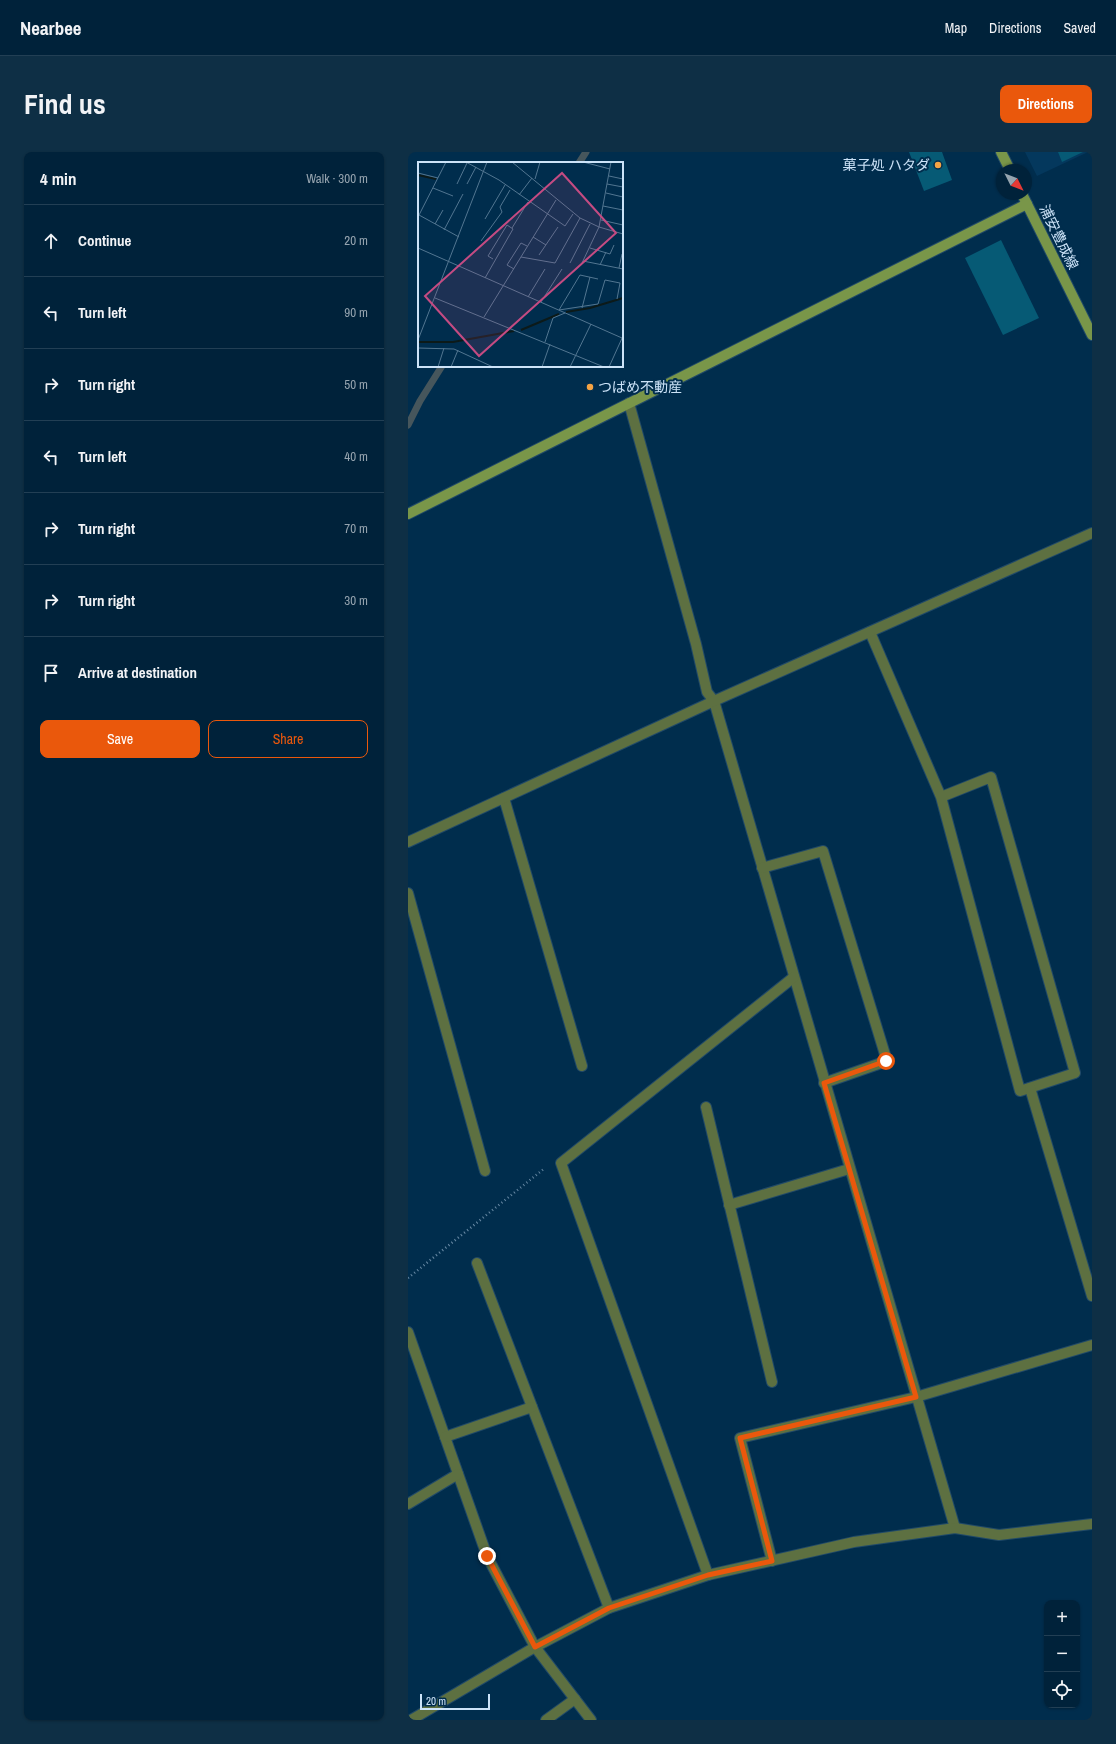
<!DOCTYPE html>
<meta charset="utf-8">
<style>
:root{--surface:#00223a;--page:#0e2f45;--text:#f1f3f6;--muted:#95a4af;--line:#223f54;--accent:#ea580c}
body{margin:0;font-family:"Archivo Narrow","Noto Sans JP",sans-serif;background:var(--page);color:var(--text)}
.controls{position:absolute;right:12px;bottom:12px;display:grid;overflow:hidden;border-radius:8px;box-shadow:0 1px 3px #0004}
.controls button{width:36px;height:36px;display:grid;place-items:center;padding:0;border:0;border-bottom:1px solid var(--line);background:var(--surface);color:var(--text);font:20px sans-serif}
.compass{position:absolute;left:588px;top:12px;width:36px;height:36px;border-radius:50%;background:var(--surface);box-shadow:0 1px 3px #0004;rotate:132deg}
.scale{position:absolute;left:12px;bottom:10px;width:70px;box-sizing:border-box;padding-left:4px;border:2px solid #cce3f8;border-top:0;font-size:11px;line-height:14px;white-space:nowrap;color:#cce3f8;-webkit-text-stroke:3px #002d4d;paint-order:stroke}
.stop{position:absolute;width:12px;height:12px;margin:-9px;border:3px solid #ea580c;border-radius:50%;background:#fff}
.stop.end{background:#ea580c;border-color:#fff;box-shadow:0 1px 4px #0008}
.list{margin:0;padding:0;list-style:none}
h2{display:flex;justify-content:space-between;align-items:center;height:52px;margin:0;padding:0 16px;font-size:17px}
h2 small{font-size:13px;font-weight:400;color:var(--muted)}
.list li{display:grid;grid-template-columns:26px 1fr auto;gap:12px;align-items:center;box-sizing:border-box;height:72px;padding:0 16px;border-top:1px solid var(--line)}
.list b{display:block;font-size:15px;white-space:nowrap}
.list em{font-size:13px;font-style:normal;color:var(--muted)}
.actions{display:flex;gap:8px;padding:12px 16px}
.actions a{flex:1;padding:9px 0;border:1px solid var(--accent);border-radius:8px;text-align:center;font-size:14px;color:var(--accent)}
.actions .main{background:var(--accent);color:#fff}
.icon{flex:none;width:22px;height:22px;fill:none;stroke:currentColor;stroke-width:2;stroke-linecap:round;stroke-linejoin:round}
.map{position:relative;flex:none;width:684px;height:1568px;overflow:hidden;border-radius:8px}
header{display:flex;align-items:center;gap:24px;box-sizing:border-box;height:56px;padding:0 20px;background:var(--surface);border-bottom:1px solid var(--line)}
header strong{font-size:19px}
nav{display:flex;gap:22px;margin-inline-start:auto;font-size:14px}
.intro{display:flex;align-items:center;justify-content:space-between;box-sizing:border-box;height:96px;padding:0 24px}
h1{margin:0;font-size:28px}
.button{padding:10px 18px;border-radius:8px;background:var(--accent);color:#fff;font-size:14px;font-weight:700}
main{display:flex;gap:24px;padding:0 24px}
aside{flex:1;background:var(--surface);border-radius:8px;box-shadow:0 1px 3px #0004}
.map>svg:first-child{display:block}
</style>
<header>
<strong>Nearbee</strong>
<nav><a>Map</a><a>Directions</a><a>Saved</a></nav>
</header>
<div class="intro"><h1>Find us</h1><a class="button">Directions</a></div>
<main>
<aside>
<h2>4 min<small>Walk · 300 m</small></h2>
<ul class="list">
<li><svg class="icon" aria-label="ahead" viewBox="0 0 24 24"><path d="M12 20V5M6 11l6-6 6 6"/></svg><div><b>Continue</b></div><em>20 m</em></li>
<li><svg class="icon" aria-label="left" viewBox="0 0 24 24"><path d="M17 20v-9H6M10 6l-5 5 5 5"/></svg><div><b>Turn left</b></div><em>90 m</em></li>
<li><svg class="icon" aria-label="right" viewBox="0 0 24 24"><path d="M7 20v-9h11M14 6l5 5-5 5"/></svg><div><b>Turn right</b></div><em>50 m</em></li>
<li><svg class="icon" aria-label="left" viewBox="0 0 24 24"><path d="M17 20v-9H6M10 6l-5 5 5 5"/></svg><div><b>Turn left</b></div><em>40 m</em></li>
<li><svg class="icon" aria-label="right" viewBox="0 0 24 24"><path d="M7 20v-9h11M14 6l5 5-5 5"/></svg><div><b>Turn right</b></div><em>70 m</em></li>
<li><svg class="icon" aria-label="right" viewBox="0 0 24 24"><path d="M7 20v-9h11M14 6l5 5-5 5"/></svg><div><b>Turn right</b></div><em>30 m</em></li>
<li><svg class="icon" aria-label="arrive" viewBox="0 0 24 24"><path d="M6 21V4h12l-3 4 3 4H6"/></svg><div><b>Arrive at destination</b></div></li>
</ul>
<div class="actions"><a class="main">Save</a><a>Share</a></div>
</aside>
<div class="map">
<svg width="684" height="1568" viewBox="0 0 684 1568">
<rect width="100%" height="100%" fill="#002d4d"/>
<polygon fill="#04385d" points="617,0 680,0 629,24"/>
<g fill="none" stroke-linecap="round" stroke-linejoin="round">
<g stroke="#46565c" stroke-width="7">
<polyline points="171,11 178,0"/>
<polyline points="0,273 12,249 34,214"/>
</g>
</g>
<g fill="#065a75">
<polygon points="501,0 534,0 544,28 516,39"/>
<polygon points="650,0 675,0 654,10"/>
<polygon points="593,88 631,166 595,183 557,106"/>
</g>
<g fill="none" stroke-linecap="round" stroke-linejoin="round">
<defs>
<g id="street">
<polyline points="221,251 288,492 299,540 306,549 547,1376"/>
<polyline points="462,480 533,645 612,939 667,921 583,625 533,645"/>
<polyline points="96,646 174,914"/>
<polyline points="0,690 306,549 684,381"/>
<polyline points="354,716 415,699 479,909 416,931"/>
<polyline points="0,741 77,1019"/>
<polyline points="622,936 684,1144"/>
<polyline points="298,955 364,1230"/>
<polyline points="321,1053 441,1017"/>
<polyline points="69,1111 201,1456"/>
<polyline points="0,1180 79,1404 127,1495 183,1568"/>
<polyline points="37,1285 124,1255"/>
<polyline points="0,1352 50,1322"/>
<polyline points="364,1409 332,1286 508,1245 684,1193"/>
<polyline points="300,1423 153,1011 386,825"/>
<polyline points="3,1568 127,1495 201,1456 300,1423 446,1390 547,1376 591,1383 684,1372"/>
<polyline points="138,1568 167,1547"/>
</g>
<g id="secondary">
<polyline points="593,0 602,18"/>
<polyline points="614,42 684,183"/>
<polyline points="0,362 619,52"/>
</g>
</defs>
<use href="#street" stroke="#214a68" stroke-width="12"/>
<use href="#secondary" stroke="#214a68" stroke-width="12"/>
<polyline stroke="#6789a4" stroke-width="2.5" stroke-dasharray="1 3" stroke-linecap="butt" points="0,1126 137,1016"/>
<use href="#street" stroke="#5d7041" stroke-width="10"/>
<use href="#secondary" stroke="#799649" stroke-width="10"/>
</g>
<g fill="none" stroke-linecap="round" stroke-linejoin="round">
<polyline stroke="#ea580c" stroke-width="5" points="79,1404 127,1495 201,1456 300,1423 364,1409 332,1286 508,1245 416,931 478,909"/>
</g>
<g fill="#f4a344" stroke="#002d4d" stroke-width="1.5">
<circle cx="530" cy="13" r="4"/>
<circle cx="182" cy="235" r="4"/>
</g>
<g text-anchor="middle" stroke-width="4" stroke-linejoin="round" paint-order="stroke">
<g font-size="14" fill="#cce3f8" stroke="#002d4d" text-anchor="end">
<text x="522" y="18">菓子処 ハタダ</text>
<text x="190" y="240" text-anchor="start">つばめ不動産</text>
</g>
<g font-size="14" fill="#cce3f8" stroke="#002d4d">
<text transform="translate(651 85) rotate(64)" y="5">浦安豊成線</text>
</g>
</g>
<g transform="translate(10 10)">
<rect width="205" height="205" fill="#002d4d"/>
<path fill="none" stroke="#0c1a19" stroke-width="2" d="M0 13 18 17M148 150 172 146 205 136M103 168 141 152M0 180H35L96 169"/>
<path fill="none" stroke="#527691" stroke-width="1" d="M48 0 81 18 147 64 155 52M94 0 162 56 181 65 205 72M165 0 192 7M0 11 20 16M191 14 205 17M117 17 122 0M39 22 49 1M49 22 58 5M189 22 205 25M15 26 35 34M188 31 205 35M101 33 114 16M185 44 205 48M1 53 41 75M0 55 28 0M67 57 87 23M183 58 205 63M17 62 25 48M94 66 110 40M26 68 45 32M115 75 128 83M63 79 84 50 82 45 92 28M0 86 204 176M172 86 192 92 196 83M121 93 140 65M103 95 137 101 162 56M165 99 205 107M152 101 172 62M164 101 181 65 193 0M182 103 188 90M201 106 204 92M96 107 89 103 103 81 109 84M67 116 95 67 89 63 70 94 75 97M110 135 127 107M17 136 186 205M123 140 144 107M164 146 172 115M141 148 180 142 187 118 202 121 199 137M141 148 162 113 180 117M66 155 138 38M0 178 69 0M127 180 135 156 147 151M0 186 36 187 75 205M20 205 26 186M33 205 40 188M124 205 132 182M152 205 173 162M191 205 205 174"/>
<path fill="#c44b82" fill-opacity="0.15" stroke="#c44b82" stroke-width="2" d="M144 11 198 71 61 194 7 134Z"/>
<rect width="205" height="205" fill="none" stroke="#cce3f8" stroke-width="2"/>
</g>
</svg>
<div class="controls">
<button>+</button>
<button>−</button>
<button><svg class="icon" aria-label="locate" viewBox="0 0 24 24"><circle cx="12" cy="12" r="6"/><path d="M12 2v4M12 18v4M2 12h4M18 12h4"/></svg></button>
</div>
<svg class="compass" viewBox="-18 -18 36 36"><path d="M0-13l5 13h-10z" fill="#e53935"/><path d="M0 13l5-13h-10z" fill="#95a4af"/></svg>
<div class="scale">20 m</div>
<div class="stop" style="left:478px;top:909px"></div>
<div class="stop end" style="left:79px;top:1404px"></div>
</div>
</main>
